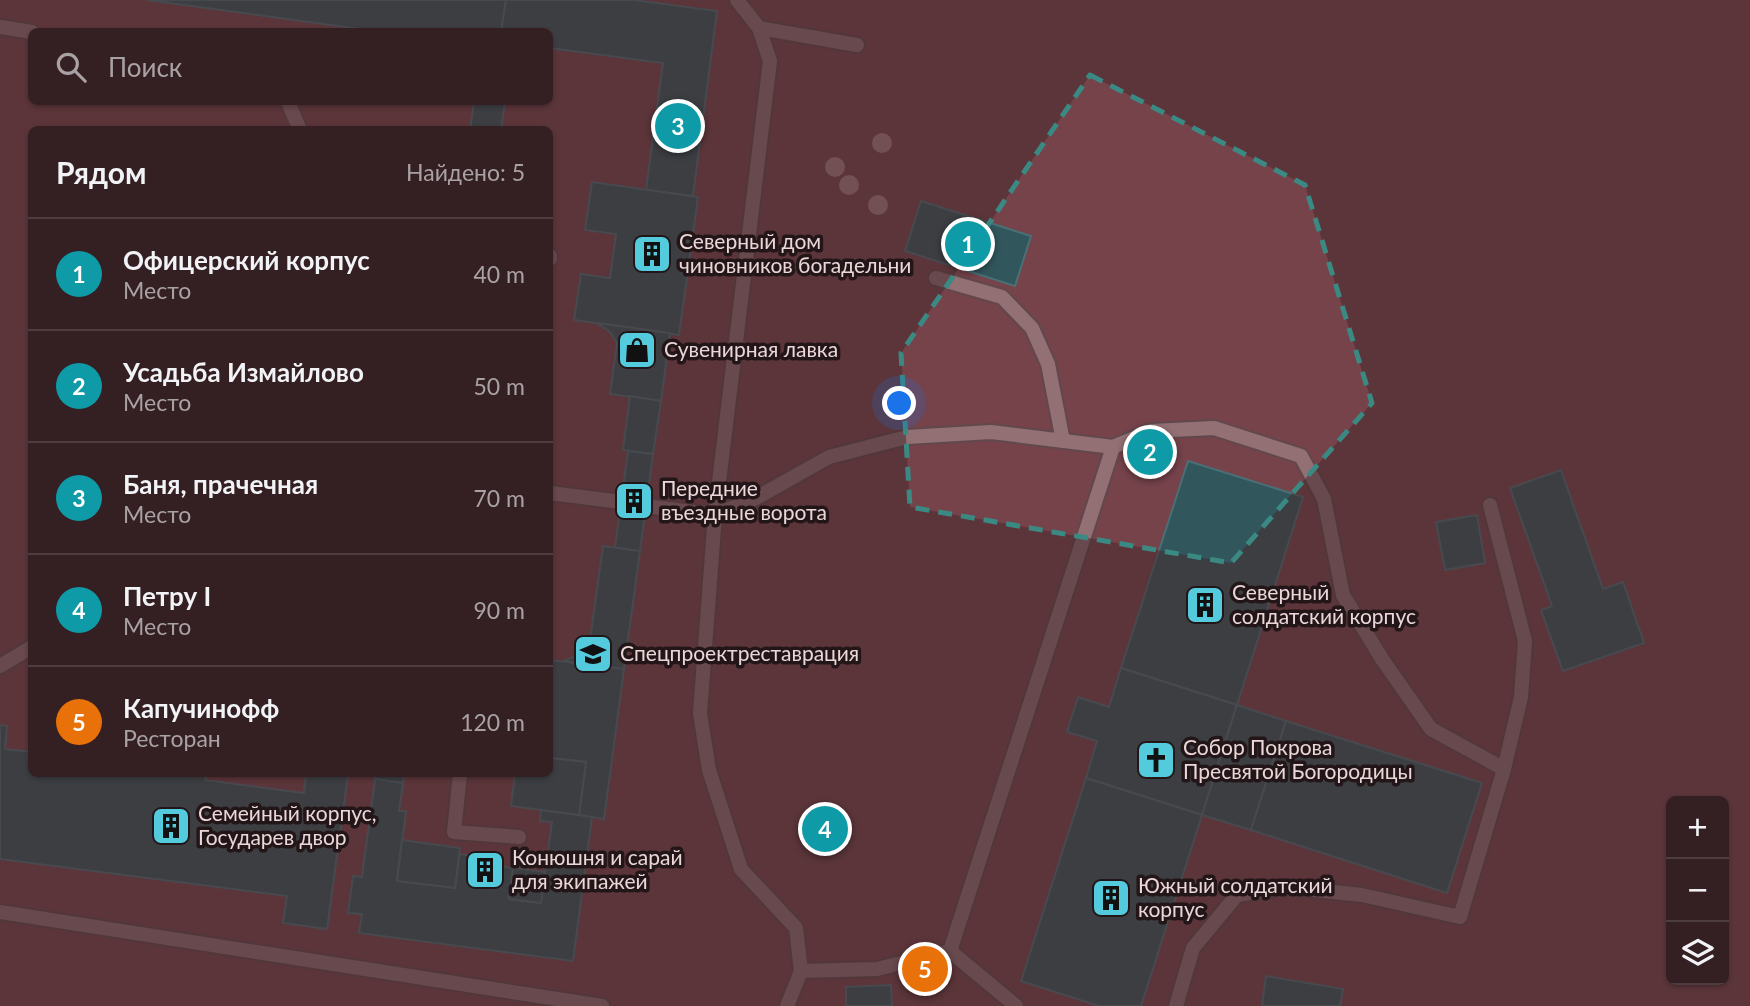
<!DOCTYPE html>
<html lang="ru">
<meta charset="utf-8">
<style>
:root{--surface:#341f22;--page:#3f2c2f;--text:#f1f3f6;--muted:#a9a2a5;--line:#4e3d40;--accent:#95b2f1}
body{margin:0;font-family:Lato,sans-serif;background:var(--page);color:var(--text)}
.controls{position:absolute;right:21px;bottom:21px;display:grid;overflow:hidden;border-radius:10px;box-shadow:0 2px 5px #0004}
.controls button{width:63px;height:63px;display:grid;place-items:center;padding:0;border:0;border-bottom:2px solid var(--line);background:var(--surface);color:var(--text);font:35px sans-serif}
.you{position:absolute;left:900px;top:404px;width:24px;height:24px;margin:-18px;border:5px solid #fff;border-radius:50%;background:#1a73e8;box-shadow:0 0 0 10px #1a73e833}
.badge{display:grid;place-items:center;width:46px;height:46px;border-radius:50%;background:var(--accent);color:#fff;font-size:23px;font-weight:700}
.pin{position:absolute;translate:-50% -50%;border:4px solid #fff;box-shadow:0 2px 7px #0006}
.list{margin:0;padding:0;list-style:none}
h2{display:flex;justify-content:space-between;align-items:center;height:91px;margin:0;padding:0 28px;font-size:30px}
h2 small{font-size:23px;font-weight:400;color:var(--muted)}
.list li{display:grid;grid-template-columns:46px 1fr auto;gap:21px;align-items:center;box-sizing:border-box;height:112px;padding:0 28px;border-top:2px solid var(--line)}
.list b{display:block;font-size:26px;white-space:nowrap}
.list p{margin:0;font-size:23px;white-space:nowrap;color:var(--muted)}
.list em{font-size:23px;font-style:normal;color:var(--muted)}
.icon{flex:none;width:38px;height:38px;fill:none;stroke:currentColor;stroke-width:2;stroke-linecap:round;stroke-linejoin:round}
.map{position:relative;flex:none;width:1750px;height:1006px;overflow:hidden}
.search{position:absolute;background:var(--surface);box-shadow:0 2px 5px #0004;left:28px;top:28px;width:525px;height:77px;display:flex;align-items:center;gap:18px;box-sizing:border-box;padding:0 24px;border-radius:10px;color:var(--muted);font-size:26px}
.panel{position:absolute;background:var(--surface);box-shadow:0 2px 5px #0004;left:28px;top:126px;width:525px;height:651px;border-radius:10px}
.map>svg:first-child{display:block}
</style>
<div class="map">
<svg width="1750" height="1006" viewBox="0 0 1750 1006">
<rect width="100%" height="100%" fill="#46292d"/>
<path fill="#76434b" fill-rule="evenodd" d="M0 0H1750V1006H0ZM32 32H550V102H32ZM32 130H550V774H32ZM1671 801H1724V980H1671Z"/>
<g fill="#31575c" stroke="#497076" stroke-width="2">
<polygon points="147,0 506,0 501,32 382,32"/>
<polygon points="506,0 634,0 717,11 693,196 646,190 663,63 550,48 550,32 501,32"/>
<polygon points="474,102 505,102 501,130 470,130"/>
<polygon points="592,182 698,197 679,335 574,320 581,274 610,278 616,234 585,230"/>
<polygon points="921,201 1031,236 1015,286 905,251"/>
<polygon points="597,323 670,333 661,401 610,394 617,343 610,332"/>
<polygon points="630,396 661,401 653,454 623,450"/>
<polygon points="628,451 653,454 640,551 615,548"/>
<polygon points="1188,461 1303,497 1237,705 1121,668"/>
<polygon points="1561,470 1603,589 1623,582 1644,643 1563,671 1541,610 1552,606 1510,488"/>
<circle cx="634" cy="504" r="13"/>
<polygon points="1477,515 1485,563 1445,570 1436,522"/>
<polygon points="603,546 640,551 624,669 564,661 581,654 590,640"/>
<polygon points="550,660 624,669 604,819 579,815 586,762 550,758"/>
<polygon points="1121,668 1237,705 1202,815 1086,778 1097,741 1067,732 1078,697 1109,707"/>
<polygon points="1237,705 1286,721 1251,830 1202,815"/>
<polygon points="1286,721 1482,783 1447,893 1251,830"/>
<polygon points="0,725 7,726 5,749 32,752 32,774 206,774 205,780 304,793 306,774 348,775 327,929 283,923 287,896 0,859"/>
<polygon points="550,758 586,762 579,815 511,806 515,774 550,774"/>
<polygon points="376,774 404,774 403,783 375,779"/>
<polygon points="1086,778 1202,815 1141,1006 1099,1006 1021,981"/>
<polygon points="375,779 403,783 399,811 406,811 397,881 455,888 459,854 493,858 492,865 513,868 509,899 541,903 552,822 540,821 541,810 592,817 573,961 359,933 362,914 348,913 353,876 362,877"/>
<polygon points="402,840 460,848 455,888 397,881"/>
<polygon points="513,868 545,872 541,903 509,899"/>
<polygon points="1266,976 1343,989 1340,1006 1262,1006"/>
<polygon points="891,985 892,1006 846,1006 846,987"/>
</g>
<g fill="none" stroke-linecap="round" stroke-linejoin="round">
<defs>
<g id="service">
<polyline points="737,0 759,28 770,61 715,515 700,713 709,770 741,869 796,928 801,971 787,1006"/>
<polyline points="0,27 32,32"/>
<polyline points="759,28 857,45"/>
<polyline points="288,102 300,130"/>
<polyline points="550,256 550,259"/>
<polyline points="936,278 1002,297 1032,328 1048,364 1063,441"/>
<polyline points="550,493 621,502"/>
<polyline points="1490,505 1525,641 1521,697 1504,769"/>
<polyline points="646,506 715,515 756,498 829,457 907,437 991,432 1113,447 1151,431 1214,428 1301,456 1324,499 1343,595 1382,659 1431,729 1504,769 1460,917 1362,895 1286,887 1237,895 1193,948 1176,1006"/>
<polyline points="0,666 32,647"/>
<polyline points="460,774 454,832 519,837"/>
<polyline points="0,912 602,1006"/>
<polyline points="950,951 1113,447"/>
<polyline points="950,951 1016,1006"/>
<polyline points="801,971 877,969 950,951"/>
</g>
</defs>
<use href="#service" stroke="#61484c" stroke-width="18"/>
<use href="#service" stroke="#937074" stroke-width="14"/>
</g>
<g fill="#a87f84">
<circle cx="882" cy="143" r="10"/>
<circle cx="835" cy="167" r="10"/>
<circle cx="849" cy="185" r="10"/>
<circle cx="878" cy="205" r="10"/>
</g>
<path d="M0 0H1750V1006H0ZM1090 75 1305 185 1372 403 1231 563 910 507 901 353Z" fill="#46292d" fill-opacity=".55" fill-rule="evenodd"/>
<path fill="none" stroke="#3b8983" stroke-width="5" stroke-dasharray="14 9" stroke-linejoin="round" d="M1090 75 1305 185 1372 403 1231 563 910 507 901 353Z"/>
<defs>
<symbol id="building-square" viewBox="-11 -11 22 22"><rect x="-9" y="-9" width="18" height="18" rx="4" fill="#53cbdc" stroke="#231618"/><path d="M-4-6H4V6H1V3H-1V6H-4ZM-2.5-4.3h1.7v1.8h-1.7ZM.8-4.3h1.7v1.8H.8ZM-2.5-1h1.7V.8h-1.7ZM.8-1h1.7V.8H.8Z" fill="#111"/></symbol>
<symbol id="shop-square" viewBox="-11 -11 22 22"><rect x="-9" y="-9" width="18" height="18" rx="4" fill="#53cbdc" stroke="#231618"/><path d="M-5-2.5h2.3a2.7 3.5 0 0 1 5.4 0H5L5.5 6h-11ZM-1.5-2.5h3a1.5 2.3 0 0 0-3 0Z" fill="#111"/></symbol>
<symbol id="university-square" viewBox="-11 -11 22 22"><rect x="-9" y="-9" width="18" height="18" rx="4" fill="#53cbdc" stroke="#231618"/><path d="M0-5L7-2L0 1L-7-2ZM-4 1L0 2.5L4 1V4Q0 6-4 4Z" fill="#111"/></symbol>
<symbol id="church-square" viewBox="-11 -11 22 22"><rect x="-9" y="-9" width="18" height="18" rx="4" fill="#53cbdc" stroke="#231618"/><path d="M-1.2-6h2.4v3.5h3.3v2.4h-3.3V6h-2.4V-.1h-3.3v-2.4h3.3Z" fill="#111"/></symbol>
</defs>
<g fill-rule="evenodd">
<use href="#building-square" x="630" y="232" width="44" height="44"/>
<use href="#shop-square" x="615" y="328" width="44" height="44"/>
<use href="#building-square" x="612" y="479" width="44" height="44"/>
<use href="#building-square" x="1183" y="583" width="44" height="44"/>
<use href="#university-square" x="571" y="632" width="44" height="44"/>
<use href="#church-square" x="1134" y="738" width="44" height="44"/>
<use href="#building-square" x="149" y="804" width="44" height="44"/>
<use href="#building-square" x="463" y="848" width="44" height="44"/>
<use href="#building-square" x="1089" y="876" width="44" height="44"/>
</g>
<g text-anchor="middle" stroke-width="7" stroke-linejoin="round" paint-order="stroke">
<g font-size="21" fill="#ebd7d9" stroke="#231618" text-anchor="start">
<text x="679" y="249">Северный дом<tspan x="679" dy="24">чиновников богадельни</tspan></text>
<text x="664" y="357">Сувенирная лавка</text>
<text x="661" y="496">Передние<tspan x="661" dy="24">въездные ворота</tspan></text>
<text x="1232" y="600">Северный<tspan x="1232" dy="24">солдатский корпус</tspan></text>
<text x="620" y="661">Спецпроектреставрация</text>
<text x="1183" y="755">Собор Покрова<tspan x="1183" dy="24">Пресвятой Богородицы</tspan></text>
<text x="198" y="821">Семейный корпус,<tspan x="198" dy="24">Государев двор</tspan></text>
<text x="512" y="865">Конюшня и сарай<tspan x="512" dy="24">для экипажей</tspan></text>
<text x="1138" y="893">Южный солдатский<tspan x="1138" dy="24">корпус</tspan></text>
</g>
</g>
</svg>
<div class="controls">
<button>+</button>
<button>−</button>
<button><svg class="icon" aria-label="layers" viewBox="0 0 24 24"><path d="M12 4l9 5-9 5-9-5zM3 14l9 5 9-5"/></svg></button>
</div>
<div class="you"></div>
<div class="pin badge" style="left:968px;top:244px;background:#0f9aa8">1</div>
<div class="pin badge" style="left:1150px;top:452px;background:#0f9aa8">2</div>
<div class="pin badge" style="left:678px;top:126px;background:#0f9aa8">3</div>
<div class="pin badge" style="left:825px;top:829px;background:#0f9aa8">4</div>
<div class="pin badge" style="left:925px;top:969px;background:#e8710a">5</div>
<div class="search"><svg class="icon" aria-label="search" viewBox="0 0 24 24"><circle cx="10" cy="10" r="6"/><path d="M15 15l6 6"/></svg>Поиск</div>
<section class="panel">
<h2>Рядом<small>Найдено: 5</small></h2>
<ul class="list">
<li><span class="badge" style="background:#0f9aa8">1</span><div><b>Офицерский корпус</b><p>Место</p></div><em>40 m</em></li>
<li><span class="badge" style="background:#0f9aa8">2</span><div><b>Усадьба Измайлово</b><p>Место</p></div><em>50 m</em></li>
<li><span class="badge" style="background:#0f9aa8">3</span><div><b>Баня, прачечная</b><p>Место</p></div><em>70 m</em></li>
<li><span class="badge" style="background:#0f9aa8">4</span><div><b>Петру I</b><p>Место</p></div><em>90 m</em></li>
<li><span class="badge" style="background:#e8710a">5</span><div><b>Капучинофф</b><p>Ресторан</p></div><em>120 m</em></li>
</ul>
</section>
</div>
